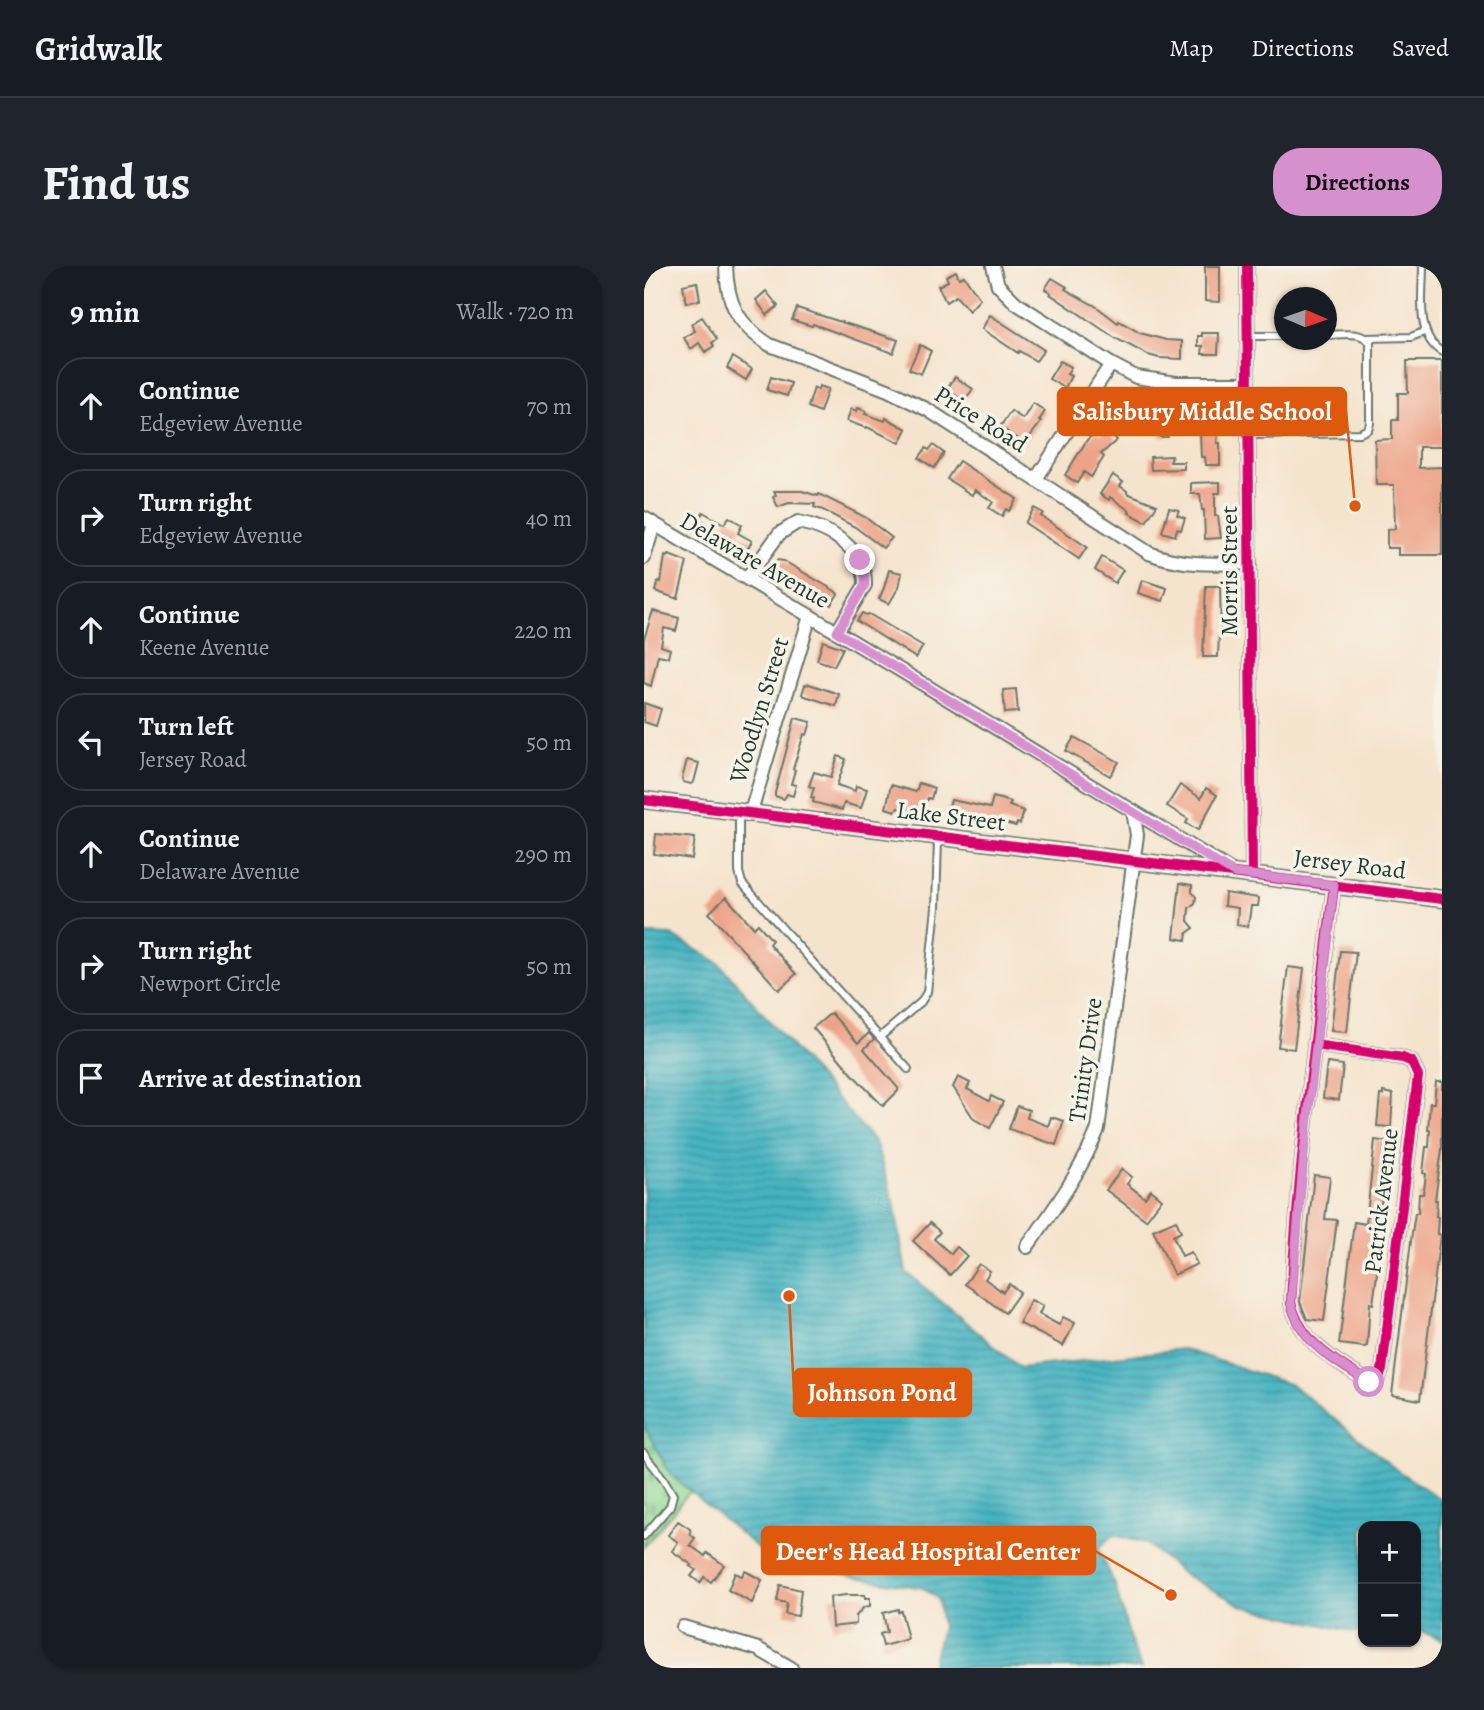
<!DOCTYPE html>
<meta charset="utf-8">
<style>
:root{--surface:#171b24;--page:#20242c;--text:#f1f3f6;--muted:#9ea1a6;--line:#363941;--accent:#d690ce}
body{margin:0;font-family:Alegreya,serif;background:var(--page);color:var(--text)}
.controls{position:absolute;right:21px;bottom:21px;display:grid;overflow:hidden;border-radius:14px;box-shadow:0 2px 5px #0004}
.controls button{width:63px;height:63px;display:grid;place-items:center;padding:0;border:0;border-bottom:2px solid var(--line);background:var(--surface);color:var(--text);font:35px sans-serif}
.compass{position:absolute;left:630px;top:21px;width:63px;height:63px;border-radius:50%;background:var(--surface);box-shadow:0 2px 5px #0004;rotate:92deg}
.stop{position:absolute;width:21px;height:21px;margin:-16px;border:5px solid #d690ce;border-radius:50%;background:#fff}
.stop.end{background:#d690ce;border-color:#fff;box-shadow:0 2px 7px #0008}
.list{margin:0;padding:0;list-style:none}
h2{display:flex;justify-content:space-between;align-items:center;height:91px;margin:0;padding:0 28px;font-size:30px}
h2 small{font-size:23px;font-weight:400;color:var(--muted)}
.list li{display:grid;grid-template-columns:46px 1fr auto;gap:21px;align-items:center;box-sizing:border-box;height:98px;margin:0 14px 14px;padding:0 14px;border:2px solid var(--line);border-radius:28px}
.list b{display:block;font-size:26px;white-space:nowrap}
.list p{margin:0;font-size:23px;white-space:nowrap;color:var(--muted)}
.list em{font-size:23px;font-style:normal;color:var(--muted)}
.icon{flex:none;width:38px;height:38px;fill:none;stroke:currentColor;stroke-width:2;stroke-linecap:round;stroke-linejoin:round}
.map{position:relative;flex:none;width:798px;height:1402px;overflow:hidden;border-radius:28px}
header{display:flex;align-items:center;gap:42px;box-sizing:border-box;height:98px;padding:0 35px;background:var(--surface);border-bottom:2px solid var(--line)}
header strong{font-size:33px}
nav{display:flex;gap:38px;margin-inline-start:auto;font-size:24px}
.intro{display:flex;align-items:center;justify-content:space-between;box-sizing:border-box;height:168px;padding:0 42px}
h1{margin:0;font-size:49px}
.button{padding:18px 32px;border-radius:28px;background:var(--accent);color:#111;font-size:24px;font-weight:700}
main{display:flex;gap:42px;padding:0 42px}
aside{flex:1;background:var(--surface);border-radius:28px;box-shadow:0 2px 5px #0004}
.map>svg:first-child{display:block}
</style>
<header>
<strong>Gridwalk</strong>
<nav><a>Map</a><a>Directions</a><a>Saved</a></nav>
</header>
<div class="intro"><h1>Find us</h1><a class="button">Directions</a></div>
<main>
<aside>
<h2>9 min<small>Walk · 720 m</small></h2>
<ul class="list">
<li><svg class="icon" aria-label="ahead" viewBox="0 0 24 24"><path d="M12 20V5M6 11l6-6 6 6"/></svg><div><b>Continue</b><p>Edgeview Avenue</p></div><em>70 m</em></li>
<li><svg class="icon" aria-label="right" viewBox="0 0 24 24"><path d="M7 20v-9h11M14 6l5 5-5 5"/></svg><div><b>Turn right</b><p>Edgeview Avenue</p></div><em>40 m</em></li>
<li><svg class="icon" aria-label="ahead" viewBox="0 0 24 24"><path d="M12 20V5M6 11l6-6 6 6"/></svg><div><b>Continue</b><p>Keene Avenue</p></div><em>220 m</em></li>
<li><svg class="icon" aria-label="left" viewBox="0 0 24 24"><path d="M17 20v-9H6M10 6l-5 5 5 5"/></svg><div><b>Turn left</b><p>Jersey Road</p></div><em>50 m</em></li>
<li><svg class="icon" aria-label="ahead" viewBox="0 0 24 24"><path d="M12 20V5M6 11l6-6 6 6"/></svg><div><b>Continue</b><p>Delaware Avenue</p></div><em>290 m</em></li>
<li><svg class="icon" aria-label="right" viewBox="0 0 24 24"><path d="M7 20v-9h11M14 6l5 5-5 5"/></svg><div><b>Turn right</b><p>Newport Circle</p></div><em>50 m</em></li>
<li><svg class="icon" aria-label="arrive" viewBox="0 0 24 24"><path d="M6 21V4h12l-3 4 3 4H6"/></svg><div><b>Arrive at destination</b></div></li>
</ul>
</aside>
<div class="map">
<svg width="798" height="1402" viewBox="0 0 798 1402">
<defs>
<pattern id="cemetery-stones" width="16" height="16" patternUnits="userSpaceOnUse" patternTransform="scale(1.75)"><rect width="16" height="16" fill="#8dd895"/><path d="M2 7V4a2 2 0 0 1 4 0v3zM10 15v-3a2 2 0 0 1 4 0v3z" fill="#79ba81"/></pattern>
<pattern id="water-rules" width="6" height="5" patternUnits="userSpaceOnUse" patternTransform="scale(1.75)"><rect width="6" height="5" fill="#46b4c2"/><path d="M0 2.5h6" fill="none" stroke="#3a949e"/></pattern>
</defs>
<rect width="100%" height="100%" fill="#f7f3e8"/>
<filter id="ink" filterUnits="userSpaceOnUse"><feTurbulence type="fractalNoise" baseFrequency=".0143" numOctaves="2"/><feDisplacementMap in="SourceGraphic" scale="14" xChannelSelector="R" yChannelSelector="G"/><feConvolveMatrix kernelMatrix="1 2 1 2 8 2 1 2 1" color-interpolation-filters="sRGB"/></filter>
<filter id="wash" filterUnits="userSpaceOnUse"><feTurbulence type="fractalNoise" baseFrequency=".00686" numOctaves="4" result="noise"/><feDisplacementMap in="SourceGraphic" scale="28" xChannelSelector="R" yChannelSelector="G"/><feGaussianBlur stdDeviation="1.57" result="paint"/><feColorMatrix in="noise" values="0 0 0 0 0 0 0 0 0 0 0 0 0 0 0 0 0 1.4 0 .05"/><feComposite in="paint" operator="in"/></filter>
<g filter="url(#wash)">
<rect width="100%" height="100%" fill="#f5e4cd"/>
<polygon fill="url(#cemetery-stones)" stroke="#568a64" stroke-width="2" points="0,1160 26,1208 46,1225 0,1281"/>
<polygon fill="url(#water-rules)" stroke="#32787b" stroke-width="2" points="0,668 27,669 74,696 231,876 250,937 262,1006 376,1102 539,1083 648,1119 754,1205 798,1234 798,1374 772,1363 772,1260 719,1260 719,1365 709,1366 599,1340 539,1308 502,1277 469,1269 454,1282 471,1319 489,1383 498,1402 287,1402 298,1362 294,1333 279,1322 216,1312 123,1290 26,1208 0,1160"/>
<g id="blocks">
<g fill="#eda387">
<polygon points="561,0 576,0 576,36 561,35"/>
<polygon points="312,5 315,12 320,10 323,14 336,33 325,45 312,30 302,36 294,20 304,15 302,10"/>
<polygon points="408,12 423,21 421,23 453,41 474,57 475,55 496,67 522,74 538,75 538,93 515,92 504,89 471,72 406,28 407,27 401,23"/>
<polygon points="53,16 56,34 42,37 39,19"/>
<polygon points="122,25 134,40 123,49 112,34"/>
<polygon points="153,42 254,74 249,87 169,58 168,60 148,54"/>
<polygon points="346,49 400,84 392,95 375,85 374,87 338,63"/>
<polygon points="58,51 73,73 68,77 70,80 61,86 55,77 47,83 40,72 51,65 47,58"/>
<polygon points="558,67 575,67 574,88 558,88 559,80 554,80 554,70 558,70"/>
<polygon points="276,79 287,85 277,108 265,103"/>
<polygon points="89,91 108,103 102,114 83,102"/>
<polygon points="416,95 427,101 423,108 427,110 421,122 405,113"/>
<polygon points="763,95 798,95 798,181 775,181 775,202 798,201 798,289 754,289 754,282 743,282 743,264 751,263 750,219 732,219 731,174 748,173 748,154 754,154 754,127 764,127"/>
<polygon points="127,111 147,117 143,130 123,124"/>
<polygon points="311,111 329,123 320,135 303,123"/>
<polygon points="175,120 184,123 176,146 164,141 170,122 174,124"/>
<polygon points="389,137 401,145 395,155 397,156 381,177 356,161 367,145 379,153"/>
<polygon points="214,142 222,145 221,148 241,155 242,152 263,163 256,177 223,161 222,162 203,155 207,143 213,145"/>
<polygon points="558,143 576,143 573,177 576,177 576,199 562,199 561,191 557,191 556,166 528,166 528,160 524,160 524,171 516,171 516,146 558,147"/>
<polygon points="463,163 473,174 457,188 460,191 447,211 440,206 433,217 421,209 443,174 453,165 456,169"/>
<polygon points="289,179 300,187 290,202 275,192 282,182 285,184"/>
<polygon points="528,190 526,196 540,196 540,203 507,204 506,191"/>
<polygon points="315,195 373,233 365,245 362,243 358,250 345,242 349,236 331,224 328,229 303,213"/>
<polygon points="469,209 479,216 476,220 483,225 483,227 513,239 502,256 485,247 486,245 466,231 465,234 456,228"/>
<polygon points="576,216 576,227 571,227 571,250 574,250 577,272 561,273 560,244 558,244 556,228 547,228 547,217"/>
<polygon points="130,225 158,225 174,230 175,228 221,251 248,272 239,282 211,261 179,244 170,241 171,238 145,237 134,241 129,231 132,229"/>
<polygon points="390,242 399,247 397,250 443,281 435,293 381,257"/>
<polygon points="525,242 535,244 533,249 541,252 537,264 533,263 531,270 518,266"/>
<polygon points="59,246 80,258 85,251 98,259 94,267 108,275 101,287 86,279 85,281 71,273 74,269 53,257"/>
<polygon points="25,289 43,296 34,332 31,332 11,325 14,315 17,316 21,290 24,291"/>
<polygon points="458,291 479,304 471,317 451,304"/>
<polygon points="133,294 140,295 191,325 194,328 187,339 128,303"/>
<polygon points="245,304 258,307 255,321 245,338 235,333 240,322"/>
<polygon points="498,314 523,322 519,335 494,327"/>
<polygon points="562,320 576,320 577,368 575,368 574,391 559,391"/>
<polygon points="9,345 35,352 32,365 20,362 17,380 26,383 24,391 14,389 7,420 0,417 0,373"/>
<polygon points="218,347 222,349 225,348 279,380 272,392 213,355"/>
<polygon points="179,375 199,382 190,400 173,394"/>
<polygon points="165,418 195,428 192,440 161,430 158,428 161,419"/>
<polygon points="372,423 374,446 361,447 359,424"/>
<polygon points="0,437 17,443 12,460 0,456"/>
<polygon points="151,452 167,456 163,469 160,468 149,503 151,504 147,518 152,519 149,530 143,528 140,533 131,530 131,527"/>
<polygon points="430,471 475,496 466,510 422,485"/>
<polygon points="194,490 202,493 193,519 211,525 212,520 223,523 217,542 200,537 198,544 169,536 170,532 167,531 170,522 165,520 170,506 187,511"/>
<polygon points="43,494 55,497 50,516 47,518 39,516 38,513"/>
<polygon points="275,517 290,522 287,533 284,532 278,549 254,542 251,545 242,542 247,519 272,526"/>
<polygon points="536,519 557,532 562,522 573,529 554,564 542,557 544,553 523,540"/>
<polygon points="349,531 367,536 365,540 380,545 376,558 373,557 372,560 356,556 356,559 303,547 307,534 346,542"/>
<polygon points="12,568 51,572 48,593 10,588"/>
<polygon points="536,617 548,619 548,626 552,631 551,637 545,642 544,655 550,662 543,667 542,674 530,672"/>
<polygon points="581,627 615,632 614,640 607,640 604,661 593,659 594,642 580,640"/>
<polygon points="82,631 110,662 114,658 128,674 125,678 152,708 135,724 65,647"/>
<polygon points="696,685 712,686 703,766 687,765"/>
<polygon points="644,701 660,703 650,783 634,781"/>
<polygon points="187,747 214,777 225,767 230,773 220,783 254,822 254,825 239,840 210,810 169,762"/>
<polygon points="683,797 699,799 695,834 679,832"/>
<polygon points="314,811 326,817 323,823 345,835 347,830 359,836 346,862 330,853 309,821"/>
<polygon points="792,816 798,816 798,883 791,934 793,934 792,950 794,951 793,968 796,969 776,1134 748,1129 768,967 771,947 774,947 775,928 779,928 780,924 782,908 779,907 782,881 785,881 786,864 784,864 786,837 790,837"/>
<polygon points="739,826 749,828 747,861 733,860 736,829 739,829"/>
<polygon points="373,840 385,844 383,852 404,860 407,851 420,855 412,879 365,863"/>
<polygon points="731,874 745,876 734,961 738,961 732,1016 729,1038 726,1037 723,1080 720,1081 695,1078 710,956 722,958"/>
<polygon points="478,903 488,911 483,918 501,932 507,924 518,933 502,954 462,924"/>
<polygon points="670,909 686,911 681,953 693,954 680,1055 663,1053 656,1036"/>
<polygon points="532,954 537,966 529,970 538,990 547,986 553,998 530,1009 509,964"/>
<polygon points="286,957 296,966 290,973 307,988 313,981 323,990 306,1009 269,975"/>
<polygon points="335,998 346,1005 341,1013 359,1026 365,1018 376,1026 361,1047 321,1018"/>
<polygon points="387,1034 399,1040 395,1048 415,1059 419,1051 431,1057 419,1080 375,1057"/>
<polygon points="34,1255 46,1263 47,1269 51,1272 46,1279 61,1290 63,1287 80,1299 67,1316 60,1311 56,1317 47,1310 52,1304 46,1300 48,1299 28,1285 34,1276 24,1269"/>
<polygon points="101,1305 118,1314 108,1337 84,1324 91,1307 98,1310"/>
<polygon points="136,1319 157,1324 154,1350 141,1348 143,1337 133,1335"/>
<polygon points="202,1329 221,1329 221,1332 226,1332 226,1340 220,1341 212,1350 212,1358 188,1361 186,1331"/>
<polygon points="254,1343 254,1346 257,1345 264,1373 239,1380 236,1368 243,1366 239,1347"/>
</g>
</g>
</g>
<g filter="url(#ink)">
<use href="#blocks" fill-opacity="0" stroke="#6a776a" stroke-width="2"/>
<g fill="none" stroke-linecap="round" stroke-linejoin="round">
<defs>
<g id="service">
<path d="M779 0C779 28 771 70 798 86"/>
<polyline points="604,70 640,70"/>
<polyline points="722,72 767,71 780,66"/>
<path d="M605 169 716 167 724 163 726 157V77C718 64 697 69 682 69"/>
<polyline points="95,548 95,606 98,617 264,803"/>
<polyline points="236,771 277,736 283,726 292,642 294,573"/>
<polyline points="0,1188 19,1212 29,1229 26,1240 0,1270"/>
</g>
<g id="minor">
<path d="M82 0C83 38 94 59 126 79L244 124 284 144 505 287C537 300 571 298 606 297"/>
<polyline points="349,0 354,19 372,37 467,98 492,111 532,117 604,117"/>
<polyline points="603,0 608,609"/>
<polyline points="392,213 467,98"/>
<polyline points="0,252 193,366 588,605"/>
<polyline points="0,292 10,258"/>
<path d="M103 312 135 268 154 256C186 262 222 283 221 319L193 366"/>
<polyline points="106,549 166,350"/>
<path d="M671 779 759 792 768 796 774 810 738 1104 735 1111 725 1116C691 1095 658 1078 647 1037 654 898 673 758 690 619"/>
<path d="M383 981C410 943 437 906 454 863L493 569 489 545"/>
<polyline points="39,1361 114,1383 147,1402"/>
</g>
<path id="tertiary" d="M0 534C266 569 532 598 798 633"/>
</defs>
<use href="#service" stroke="#6a776a" stroke-width="10"/>
<use href="#minor" stroke="#6a776a" stroke-width="16"/>
<use href="#tertiary" stroke="#6a776a" stroke-width="19"/>
<use href="#service" stroke="#fff" stroke-width="6"/>
<use href="#minor" stroke="#fff" stroke-width="12"/>
<use href="#tertiary" stroke="#fff" stroke-width="16"/>
<defs>
<g id="cycleway">
<polyline points="603,0 608,609"/>
<path d="M0 534C266 569 532 598 798 633"/>
<path d="M671 779 759 792 768 796 774 810 738 1104 735 1111 725 1116C691 1095 658 1078 647 1037 654 898 673 758 690 619"/>
</g>
</defs>
<use href="#cycleway" stroke="#f7f3e8" stroke-width="15"/>
<use href="#cycleway" stroke="#d6006c" stroke-width="10"/>
</g>
</g>
<g fill="none" stroke-linecap="round" stroke-linejoin="round" filter="url(#ink)">
<path stroke="#d690ce" stroke-width="9" d="M216 294 221 310V319L193 366 590 607 690 619 660 887 647 1037C657 1078 691 1095 725 1116"/>
</g>
<g text-anchor="middle" stroke-width="7" stroke-linejoin="round" paint-order="stroke">
<g font-size="24" fill="#1f3d34" stroke="#f7f3e8">
<text transform="translate(337 153) rotate(32)" y="8">Price Road</text>
<text transform="translate(111 294) rotate(30)" y="8">Delaware Avenue</text>
<text transform="translate(585 305) rotate(-90)" y="8">Morris Street</text>
<text transform="translate(115 444) rotate(-73)" y="8">Woodlyn Street</text>
<text transform="translate(307 550) rotate(7)" y="8">Lake Street</text>
<text transform="translate(706 598) rotate(7)" y="8">Jersey Road</text>
<text transform="translate(441 794) rotate(-82)" y="8">Trinity Drive</text>
<text transform="translate(737 935) rotate(-83)" y="8">Patrick Avenue</text>
</g>
</g>
<path fill="none" stroke="#de580e" stroke-width="2.5" d="M711 240L702 145M145 1030L150 1126M527 1329L451 1285"/>
<g fill="#de580e" stroke="#f7f3e8" stroke-width="2.5">
<circle cx="711" cy="240" r="7"/>
<circle cx="145" cy="1030" r="7"/>
<circle cx="527" cy="1329" r="7"/>
</g>
<g fill="#de580e" stroke="#de580e" stroke-width="2.5">
<rect x="414" y="122" width="288" height="47" rx="7"/>
<rect x="150" y="1103" width="177" height="47" rx="7"/>
<rect x="118" y="1261" width="333" height="47" rx="7"/>
</g>
<g font-size="26" text-anchor="middle" font-weight="bold" fill="#fff">
<text x="558" y="154">Salisbury Middle School</text>
<text x="238" y="1135">Johnson Pond</text>
<text x="284" y="1294">Deer's Head Hospital Center</text>
</g>
</svg>
<div class="controls">
<button>+</button>
<button>−</button>
</div>
<svg class="compass" viewBox="-18 -18 36 36"><path d="M0-13l5 13h-10z" fill="#e53935"/><path d="M0 13l5-13h-10z" fill="#9ea1a6"/></svg>
<div class="stop" style="left:725px;top:1116px"></div>
<div class="stop end" style="left:216px;top:294px"></div>
</div>
</main>
